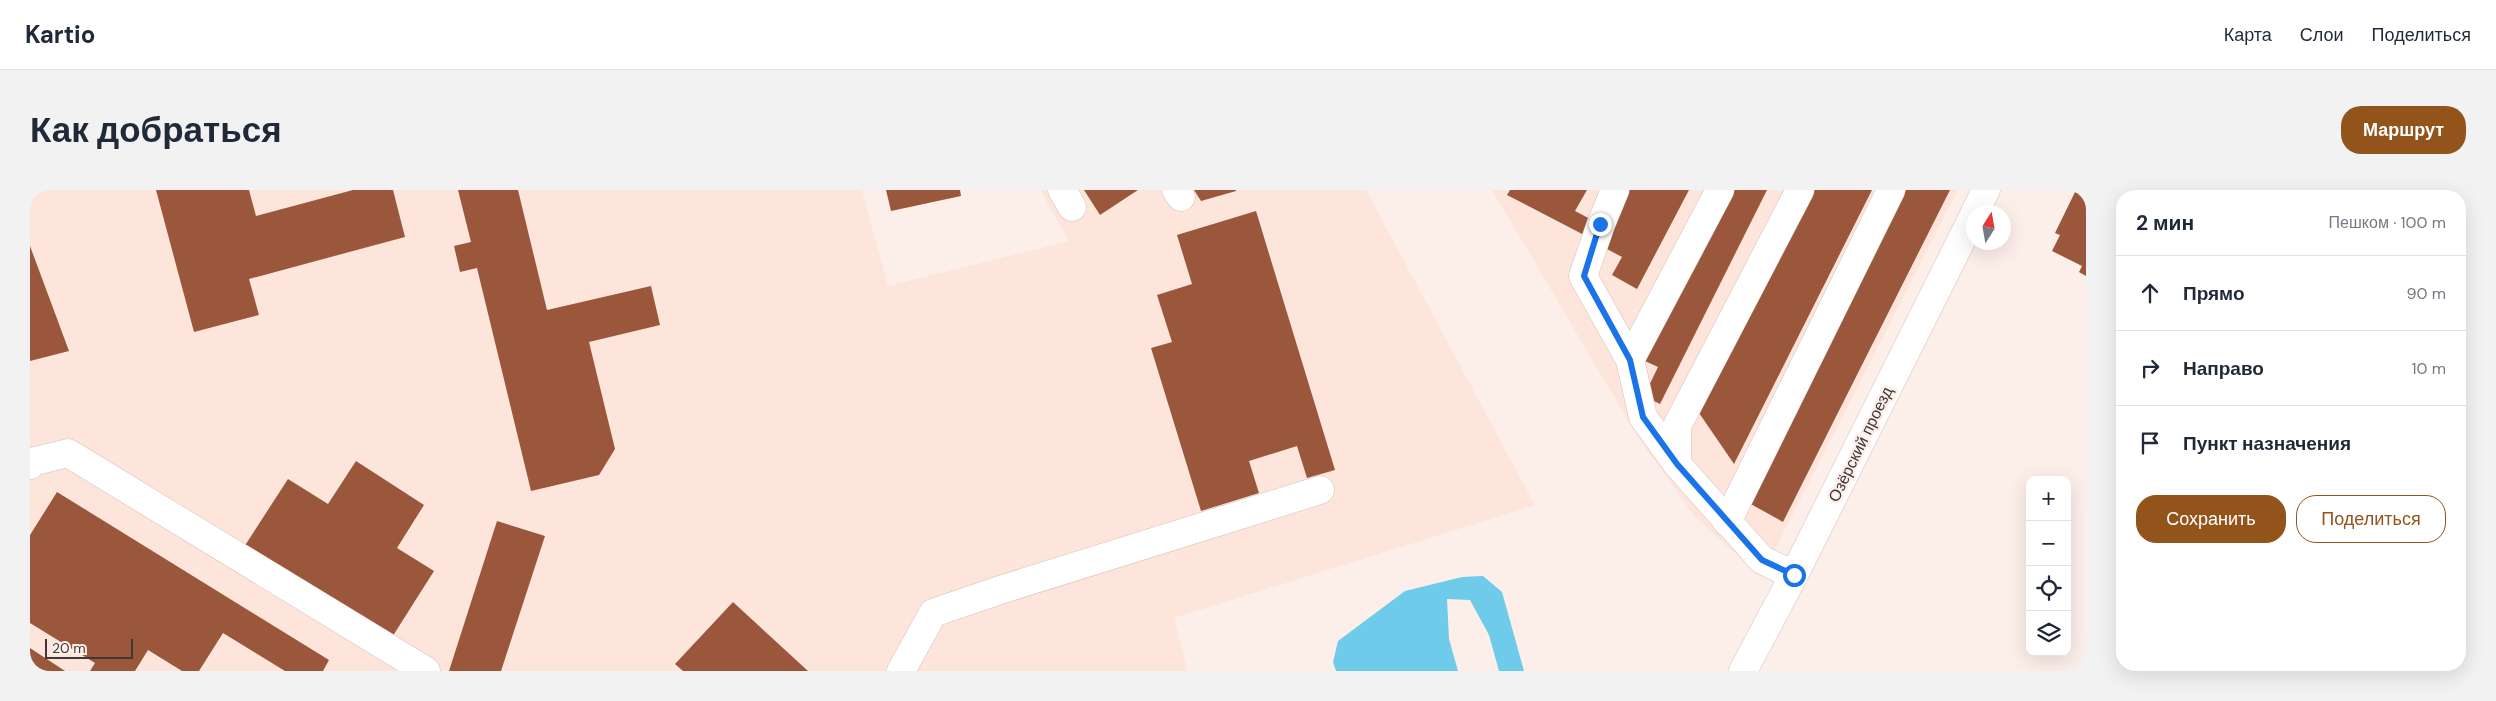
<!DOCTYPE html>
<html lang="ru">
<meta charset="utf-8">
<style>
:root{--surface:#fff;--page:#f2f2f3;--text:#1f2937;--muted:#747a83;--line:#e0e1e3;--accent:#93541b}
body{margin:0;font-family:"DM Sans",sans-serif;background:var(--page);color:var(--text)}
.controls{position:absolute;right:15px;bottom:15px;display:grid;overflow:hidden;border-radius:10px;box-shadow:0 5px 20px #0002}
.controls button{width:45px;height:45px;display:grid;place-items:center;padding:0;border:0;border-bottom:1px solid var(--line);background:var(--surface);color:var(--text);font:25px sans-serif}
.compass{position:absolute;left:1936px;top:15px;width:45px;height:45px;border-radius:50%;background:var(--surface);box-shadow:0 5px 20px #0002;rotate:11deg}
.scale{position:absolute;left:15px;bottom:12px;width:88px;box-sizing:border-box;padding-left:5px;border:2px solid #403734;border-top:0;font-size:14px;line-height:18px;white-space:nowrap;color:#403734;-webkit-text-stroke:4px #fcefea;paint-order:stroke}
.stop{position:absolute;width:15px;height:15px;margin:-11px;border:4px solid #1a73e8;border-radius:50%;background:#fff}
.stop.end{background:#1a73e8;border-color:#fff;box-shadow:0 1px 5px #0008}
.list{margin:0;padding:0;list-style:none}
h2{display:flex;justify-content:space-between;align-items:center;height:65px;margin:0;padding:0 20px;font-size:21px}
h2 small{font-size:16px;font-weight:400;color:var(--muted)}
.list li{display:grid;grid-template-columns:32px 1fr auto;gap:15px;align-items:center;box-sizing:border-box;height:75px;padding:0 20px;border-top:1px solid var(--line)}
.list b{display:block;font-size:19px;white-space:nowrap}
.list em{font-size:16px;font-style:normal;color:var(--muted)}
.actions{display:flex;gap:10px;padding:15px 20px}
.actions a{flex:1;padding:11px 0;border:1px solid var(--accent);border-radius:20px;text-align:center;font-size:18px;color:var(--accent)}
.actions .main{background:var(--accent);color:#fff}
.icon{flex:none;width:28px;height:28px;fill:none;stroke:currentColor;stroke-width:2;stroke-linecap:round;stroke-linejoin:round}
.map{position:relative;flex:none;width:2056px;height:481px;overflow:hidden;border-radius:20px}
header{display:flex;align-items:center;gap:30px;box-sizing:border-box;height:70px;padding:0 25px;background:var(--surface);border-bottom:1px solid var(--line)}
header strong{font-size:24px}
nav{display:flex;gap:28px;margin-inline-start:auto;font-size:18px}
.intro{display:flex;align-items:center;justify-content:space-between;box-sizing:border-box;height:120px;padding:0 30px}
h1{margin:0;font-size:35px}
.button{padding:12px 22px;border-radius:20px;background:var(--accent);color:#fff;font-size:18px;font-weight:700}
main{display:flex;gap:30px;padding:0 30px}
aside{flex:1;background:var(--surface);border-radius:20px;box-shadow:0 5px 20px #0002}
.map>svg:first-child{display:block}
</style>
<header>
<strong>Kartio</strong>
<nav><a>Карта</a><a>Слои</a><a>Поделиться</a></nav>
</header>
<div class="intro"><h1>Как добраться</h1><a class="button">Маршрут</a></div>
<main>
<div class="map">
<svg width="2056" height="481" viewBox="0 0 2056 481">
<rect width="100%" height="100%" fill="#fcefea"/>
<g fill="#fde5db">
<polygon points="0,0 832,0 858,96 1039,51 1010,0 1336,0 1505,315 1144,428 1158,481 0,481"/>
<polygon points="1462,0 1928,0 1731,387 1664,326 1609,249"/>
</g>
<polygon fill="#6ecbe9" points="1453,386 1472,402 1494,481 1469,481 1459,445 1440,410 1417,409 1419,449 1428,481 1306,481 1303,472 1308,451 1375,401 1432,387"/>
<g fill="#9a573b">
<polygon points="126,0 219,0 226,26 323,0 363,0 375,47 219,89 229,125 164,142"/>
<polygon points="428,0 488,0 517,120 621,96 630,135 559,152 585,259 569,285 501,301 447,78 430,82 424,56 441,52"/>
<polygon points="856,0 930,0 931,6 861,21"/>
<polygon points="1054,0 1108,0 1070,25"/>
<polygon points="1164,0 1206,0 1206,1 1171,11"/>
<polygon points="1480,0 1557,0 1545,21 1564,31 1556,46 1477,5"/>
<polygon points="1594,0 1659,0 1607,99 1582,85 1592,67 1575,58"/>
<polygon points="1700,0 1737,0 1630,214 1614,206 1628,177 1615,171"/>
<polygon points="1779,0 1842,0 1704,274 1667,220"/>
<polygon points="1876,0 1920,0 1753,332 1719,313"/>
<polygon points="2046,0 2056,0 2056,86 2049,82 2052,76 2022,61 2030,45 2025,43"/>
<polygon points="1226,21 1305,280 1277,288 1267,256 1219,271 1229,303 1171,321 1121,158 1142,152 1127,105 1162,94 1147,45"/>
<polygon points="0,56 39,161 0,171"/>
<polygon points="326,271 394,315 367,358 404,381 359,452 212,360 258,289 298,314"/>
<polygon points="27,302 299,470 293,481 255,481 193,443 169,481 152,481 118,460 105,481 60,481 65,473 0,433 0,345"/>
<polygon points="467,331 515,346 471,481 419,481"/>
<polygon points="703,412 778,481 653,481 645,474"/>
<polygon points="0,458 35,481 0,481"/>
</g>
<g fill="none" stroke-linecap="round" stroke-linejoin="round">
<defs>
<g id="minor">
<polyline points="1032,0 1042,17"/>
<polyline points="1146,0 1151,7"/>
<polyline points="1585,0 1571,34 1553,86 1600,170 1613,227 1647,274 1732,370 1764,385"/>
<polyline points="1945,22 1956,0"/>
<polyline points="1600,170 1690,0"/>
<polyline points="1647,274 1647,236 1770,0"/>
<polyline points="0,275 2,272 38,263 396,481"/>
<polyline points="1697,332 1861,0"/>
<polyline points="871,481 903,423 973,399 1290,300"/>
<polyline points="1713,481 1764,385 1944,25"/>
</g>
</defs>
<use href="#minor" stroke="#d5c0b8" stroke-width="29"/>
<use href="#minor" stroke="#fff" stroke-width="28"/>
</g>
<g fill="none" stroke-linecap="round" stroke-linejoin="round">
<polyline stroke="#1a73e8" stroke-width="6" points="1570,34 1554,86 1600,170 1613,227 1647,274 1732,370 1764,385"/>
</g>
<g text-anchor="middle" stroke-width="5" stroke-linejoin="round" paint-order="stroke">
<g font-size="16" fill="#403734" stroke="#fcefea">
<text transform="translate(1830 254) rotate(-64)" y="6">Озёрский проезд</text>
</g>
</g>
</svg>
<div class="controls">
<button>+</button>
<button>−</button>
<button><svg class="icon" aria-label="locate" viewBox="0 0 24 24"><circle cx="12" cy="12" r="6"/><path d="M12 2v4M12 18v4M2 12h4M18 12h4"/></svg></button>
<button><svg class="icon" aria-label="layers" viewBox="0 0 24 24"><path d="M12 4l9 5-9 5-9-5zM3 14l9 5 9-5"/></svg></button>
</div>
<svg class="compass" viewBox="-18 -18 36 36"><path d="M0-13l5 13h-10z" fill="#e53935"/><path d="M0 13l5-13h-10z" fill="#747a83"/></svg>
<div class="scale">20 m</div>
<div class="stop" style="left:1764px;top:385px"></div>
<div class="stop end" style="left:1570px;top:34px"></div>
</div>
<aside>
<h2>2 мин<small>Пешком · 100 m</small></h2>
<ul class="list">
<li><svg class="icon" aria-label="ahead" viewBox="0 0 24 24"><path d="M12 20V5M6 11l6-6 6 6"/></svg><div><b>Прямо</b></div><em>90 m</em></li>
<li><svg class="icon" aria-label="right" viewBox="0 0 24 24"><path d="M7 20v-9h11M14 6l5 5-5 5"/></svg><div><b>Направо</b></div><em>10 m</em></li>
<li><svg class="icon" aria-label="arrive" viewBox="0 0 24 24"><path d="M6 21V4h12l-3 4 3 4H6"/></svg><div><b>Пункт назначения</b></div></li>
</ul>
<div class="actions"><a class="main">Сохранить</a><a>Поделиться</a></div>
</aside>
</main>
